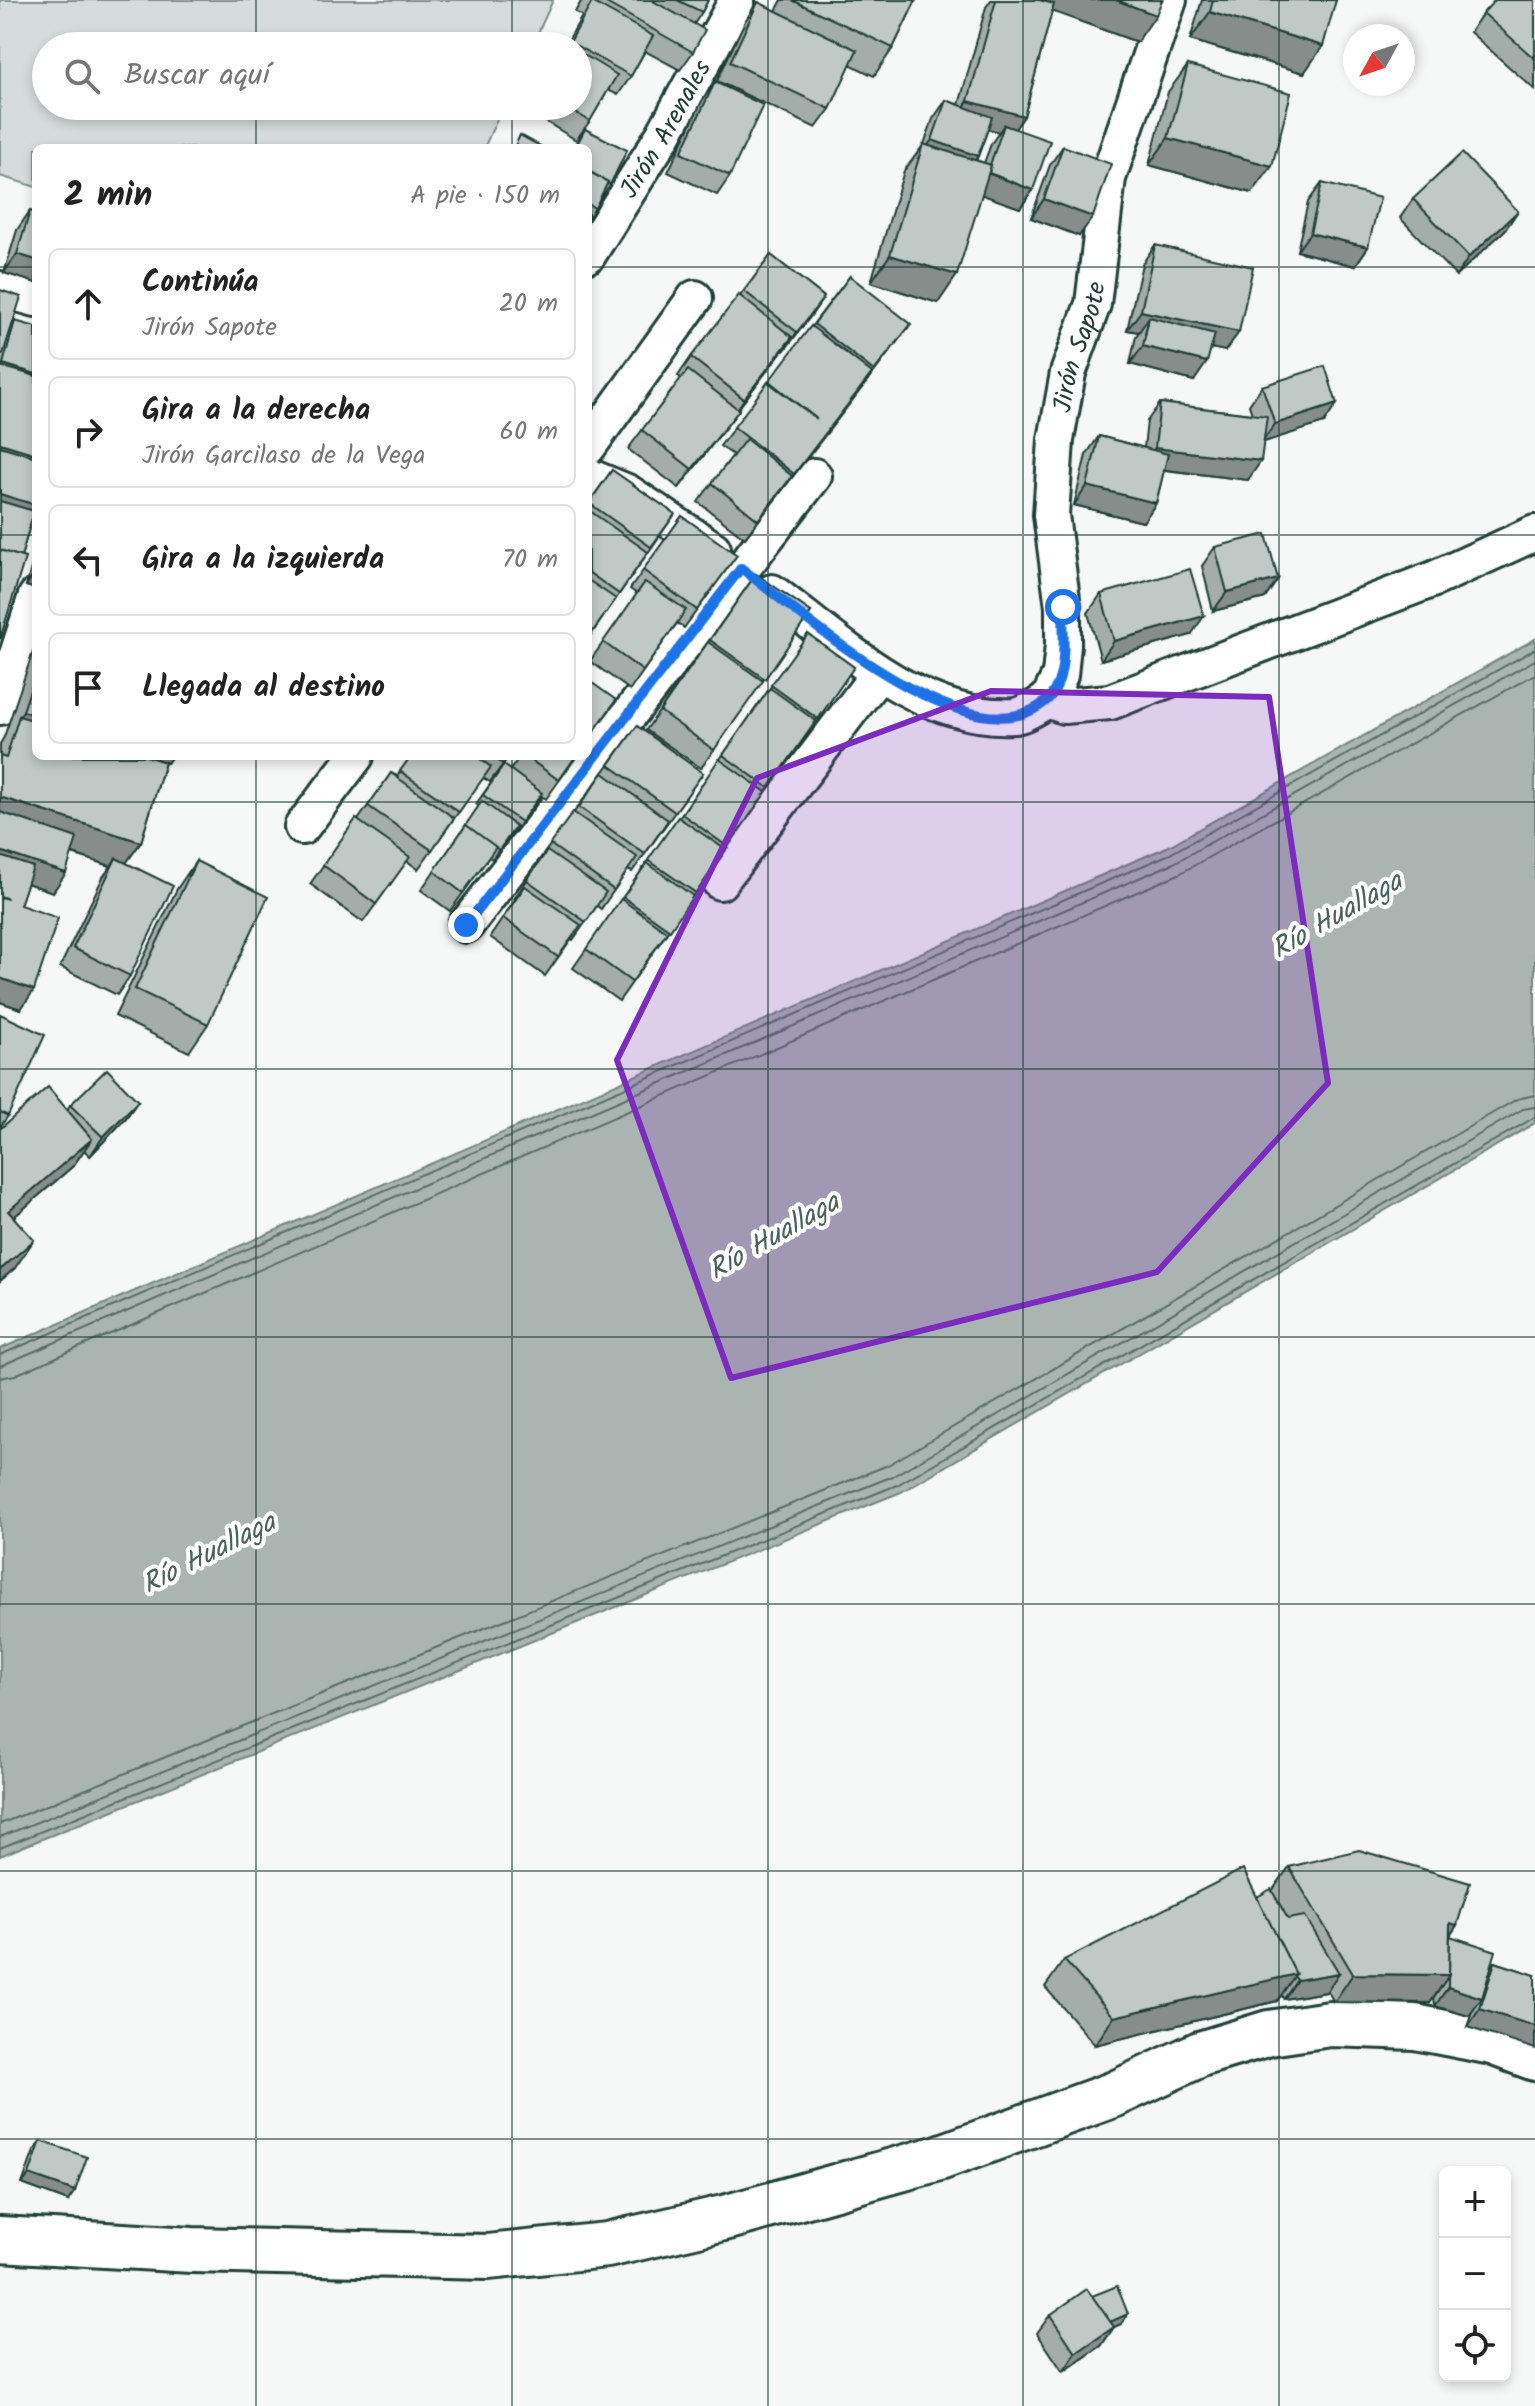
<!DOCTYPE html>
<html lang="es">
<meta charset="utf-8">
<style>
:root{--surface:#fff;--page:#f2f2f2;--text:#222;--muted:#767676;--line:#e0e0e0}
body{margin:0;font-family:Kalam,sans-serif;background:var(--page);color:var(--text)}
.controls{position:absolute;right:24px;bottom:24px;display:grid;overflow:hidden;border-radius:12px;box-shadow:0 4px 12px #0003}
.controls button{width:72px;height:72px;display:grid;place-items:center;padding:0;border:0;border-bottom:2px solid var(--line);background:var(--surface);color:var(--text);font:40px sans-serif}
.compass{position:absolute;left:1343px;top:24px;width:72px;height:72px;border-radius:50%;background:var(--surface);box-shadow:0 4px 12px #0003;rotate:230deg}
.stop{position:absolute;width:24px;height:24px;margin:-18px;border:6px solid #1a73e8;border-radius:50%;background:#fff}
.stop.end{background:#1a73e8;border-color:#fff;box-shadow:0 2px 8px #0008}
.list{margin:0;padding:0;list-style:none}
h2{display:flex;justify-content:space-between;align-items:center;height:104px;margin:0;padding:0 32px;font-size:34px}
h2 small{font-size:26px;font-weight:400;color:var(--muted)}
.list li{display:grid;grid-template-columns:52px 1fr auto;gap:24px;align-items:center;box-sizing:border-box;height:112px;margin:0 16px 16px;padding:0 16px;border:2px solid var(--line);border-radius:12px}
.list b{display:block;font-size:30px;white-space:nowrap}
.list p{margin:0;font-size:26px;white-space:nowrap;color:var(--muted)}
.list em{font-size:26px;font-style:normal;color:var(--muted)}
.icon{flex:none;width:44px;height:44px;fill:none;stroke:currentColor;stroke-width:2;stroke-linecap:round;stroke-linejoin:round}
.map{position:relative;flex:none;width:1535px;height:2406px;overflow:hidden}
.search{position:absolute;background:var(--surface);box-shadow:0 4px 12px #0003;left:32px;top:32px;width:560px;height:88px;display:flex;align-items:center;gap:20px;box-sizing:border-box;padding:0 28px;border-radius:44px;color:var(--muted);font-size:30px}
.panel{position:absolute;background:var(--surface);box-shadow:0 4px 12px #0003;left:32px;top:144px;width:560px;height:616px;border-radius:12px}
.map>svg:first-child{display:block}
</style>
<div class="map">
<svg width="1535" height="2406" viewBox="0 0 1535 2406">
<rect width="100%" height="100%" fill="#f6f7f7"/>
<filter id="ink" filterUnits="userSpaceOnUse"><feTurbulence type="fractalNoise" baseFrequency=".0125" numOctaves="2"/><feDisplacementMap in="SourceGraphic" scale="16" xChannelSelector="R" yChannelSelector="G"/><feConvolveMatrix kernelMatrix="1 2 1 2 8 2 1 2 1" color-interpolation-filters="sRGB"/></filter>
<g filter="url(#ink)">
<polygon fill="#d6dcdb" stroke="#7a8c88" stroke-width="2" points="0,0 553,0 532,46 46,46 46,106 503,106 484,148 36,148 36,187 0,176"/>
<polygon fill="#aab5b1" stroke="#72857f" stroke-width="2" points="1535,639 1535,1123 901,1492 0,1856 0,1349 1167,847"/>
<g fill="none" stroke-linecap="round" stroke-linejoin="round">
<g stroke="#576d66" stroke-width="2">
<polyline points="0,1355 1170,854 1535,649"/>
<polyline points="0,1366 1174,863 1535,660"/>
<polyline points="0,1378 15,1375 1179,874 1535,674"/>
<polyline points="0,1824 888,1465 1517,1099 1535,1095"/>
<polyline points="0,1837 893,1476 1523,1109 1535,1107"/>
<polyline points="0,1848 897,1485 1535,1117"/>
</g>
<defs>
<g id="minor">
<path id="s1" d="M588 255 664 134 737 0"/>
<polyline points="0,289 36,299"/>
<polyline points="588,447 695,298"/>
<polyline points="588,476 627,492 713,549"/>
<path d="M772 592C841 644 921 722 1015 716 1025 715 1038 705 1048 700"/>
<path id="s2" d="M1048 700 1060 675 1063 645V607L1051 515 1056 440 1068 373 1093 304 1108 178 1169 0"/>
<polyline points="1048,700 1064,706 1110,702 1434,579 1535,533"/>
<polyline points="0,707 36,596"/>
<polyline points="302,827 356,756"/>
<polyline points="720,882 879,673"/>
<polyline points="466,925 814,476"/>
</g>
<polyline id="primary" points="0,2239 192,2250 488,2257 607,2245 728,2217 939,2158 1115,2094 1200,2054 1269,2033 1330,2024 1415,2027 1492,2042 1535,2058"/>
</defs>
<use href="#minor" stroke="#1f3d34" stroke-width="40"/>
<use href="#primary" stroke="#1f3d34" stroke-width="50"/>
<use href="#minor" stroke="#fff" stroke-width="34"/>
<use href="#primary" stroke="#fff" stroke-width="44"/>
</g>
<g fill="#a5adaa" stroke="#1f3d34" stroke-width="2" fill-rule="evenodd">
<polygon points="582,0 708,0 702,12 694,24 693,52 680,70 645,51 631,76 618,95 608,90 590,121 576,140 530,112 533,106 578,106 578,46 565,46 582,16 575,12"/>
<polygon points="782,0 916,0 893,48 874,76 850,64 830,109 816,128 717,81 745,21 758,2 776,11"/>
<path d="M991 0H1162L1137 42 1052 11 1024 116 1015 129 1033 190 1020 208 982 194 938 303 871 282 904 171 924 144 933 119 946 100 959 105 986 7ZM988 129 999 132 991 144 984 163 976 160 978 156Z"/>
<polygon points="1202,0 1336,0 1304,73 1190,40"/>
<polygon points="1535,0 1535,90 1470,32 1483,13"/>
<polygon points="1188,65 1252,193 1149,165 1168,92"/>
<polygon points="715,82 730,176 717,195 668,172 702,101"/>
<polygon points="585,129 610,185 604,194 602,193 595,208 588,218 588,148 574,148"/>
<polygon points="1063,146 1079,236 1031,218 1050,165"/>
<polygon points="1322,183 1368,247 1355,266 1297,251 1308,202"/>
<polygon points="1413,199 1505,230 1456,276 1400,218"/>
<polygon points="30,211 36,213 36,283 4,273 17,230"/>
<polygon points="1155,245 1239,332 1225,351 1211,348 1194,381 1130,364 1136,336 1139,332 1127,330 1142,264"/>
<polygon points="771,255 824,297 784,351 783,350 738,409 739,410 725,428 679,488 628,449 681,378 678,376 691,357 740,296"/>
<polygon points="850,276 897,342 745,538 698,502 733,455 720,446"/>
<polygon points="0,290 12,324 15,321 36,505 36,512 32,517 21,557 0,639"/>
<polygon points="1262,386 1324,423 1263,442 1248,480 1164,470 1156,503 1143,522 1074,505 1086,455 1099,436 1144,448 1147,421 1160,403 1252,414 1249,405"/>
<polygon points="612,470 675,514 588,639 588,504"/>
<polygon points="682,516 737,555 684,628 677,623 630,690 590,661 637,594 630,589"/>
<polygon points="1215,547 1278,579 1265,598 1213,611 1202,566"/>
<polygon points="36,551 36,589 26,586"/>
<polygon points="756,574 811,612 701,768 646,730"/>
<polygon points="1101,594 1191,635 1101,660 1088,613"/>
<polygon points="808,634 854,667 619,1001 573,968"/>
<polygon points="36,643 36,756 172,756 167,763 165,763 141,842 126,863 130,976 117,995 60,967 103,877 111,866 72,854 53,892 27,883 20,905 21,1009 0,1002 0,744 4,737"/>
<polygon points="637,726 703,773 632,872 628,870 601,909 597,906 573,940 571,939 545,976 490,937 515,900 514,899 538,864 537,863"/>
<polygon points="411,756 509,756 490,782 483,778 418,869 407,861 363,922 310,884 356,819 358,820 391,773 397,776"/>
<polygon points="520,756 577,756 546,799 540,795 514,832 513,830 492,859 489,857 450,911 421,890 479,806 476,804 504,765 510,770"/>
<polygon points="196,861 208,1024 189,1052 115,1016 177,889"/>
<polygon points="0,1014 8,1116 0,1127"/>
<polygon points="138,1101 125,1119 90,1156 84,1150 73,1166 14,1217 15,1268 0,1281 0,1129 67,1110 70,1105"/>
<polygon points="1289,1867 1457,1925 1450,1936 1490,1968 1495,1962 1535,1975 1467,2027 1472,2012 1469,2016 1435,2006 1434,1997 1430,2003 1334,2002 1327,1990 1326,1992 1284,1999 1281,1995 1277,2001 1095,2045 1045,1987 1064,1960 1257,1897 1272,1891"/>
<polygon points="41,2141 68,2201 22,2184 34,2151"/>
<polygon points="1092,2296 1121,2324 1114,2327 1101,2346 1063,2372 1037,2333 1050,2315"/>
</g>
<g fill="#868d8b" stroke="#1f3d34" stroke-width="2">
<polygon points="1021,0 1116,0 1156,15 1137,42"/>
<polygon points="1210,12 1323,46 1304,73 1190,40"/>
<polygon points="968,101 1024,116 1011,135 1004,125 999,132 955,120"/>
<polygon points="1168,138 1272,166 1252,193 1149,165"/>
<polygon points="932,140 978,156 965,175 918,158"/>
<polygon points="987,173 1033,190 1020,208 974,192"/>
<polygon points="1044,199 1093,217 1079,236 1031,218"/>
<polygon points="1518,211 1505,230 1456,276 1469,257"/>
<polygon points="1310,233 1368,247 1355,266 1297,251"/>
<polygon points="17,254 36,260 36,283 4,273"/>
<polygon points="890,255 957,275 938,303 871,282"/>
<polygon points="824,297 811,316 784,351 797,332"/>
<polygon points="1141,311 1239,332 1225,351 1145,334 1149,317 1139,332 1127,330"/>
<polygon points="911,324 897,342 861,390 874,371"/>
<polygon points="792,337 778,356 731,418 744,399"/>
<polygon points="1143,346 1207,362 1194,381 1130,364"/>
<polygon points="3,364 36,374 36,396 0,367"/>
<polygon points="872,373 859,392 781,492 794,474"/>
<polygon points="1337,404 1324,423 1261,443 1275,424"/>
<polygon points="739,410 725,428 679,488 692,469"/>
<polygon points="0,443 36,454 36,477 0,466"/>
<polygon points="1155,448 1261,461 1248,480 1142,467"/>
<polygon points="792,476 779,495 745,538 758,520"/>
<polygon points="1087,486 1156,503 1143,522 1074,505"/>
<polygon points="0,494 36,505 36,512 27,525 0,517"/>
<polygon points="36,571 36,589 26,586"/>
<polygon points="1278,579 1265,598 1213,611 1227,592"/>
<polygon points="1204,616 1191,635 1101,660 1114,641"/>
<polygon points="23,711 36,715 36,749 19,717"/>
<polygon points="147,756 172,756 167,763"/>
<polygon points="0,797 141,842 121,870 116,858 111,866 0,831"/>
<polygon points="0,851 66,873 53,892 0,874"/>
<polygon points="0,978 34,990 21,1009 0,1002"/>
<polygon points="138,1101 125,1119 90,1156 103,1137"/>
<polygon points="92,1139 73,1166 0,1229 8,1211"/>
<polygon points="34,1240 15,1268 0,1281 0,1270"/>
<polygon points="1450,1923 1457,1925 1446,1941"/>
<polygon points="1339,1973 1326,1992 1284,1999 1297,1980"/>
<polygon points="1296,1974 1277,2001 1095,2045 1114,2017"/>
<polygon points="1353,1974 1449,1975 1430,2003 1334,2002"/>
<polygon points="1448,1987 1482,1998 1469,2016 1435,2006"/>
<polygon points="1480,2009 1535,2026 1535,2049 1467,2027"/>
<polygon points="29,2175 75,2191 68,2201 22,2184"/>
<polygon points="1128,2314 1121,2324 1114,2327 1101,2346 1063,2372 1076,2353 1101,2325"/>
</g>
<g fill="#c0c9c6" stroke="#1f3d34" stroke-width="2">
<polygon points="601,0 651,0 705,30 693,52"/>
<polygon points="677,0 708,0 702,12"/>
<polygon points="792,0 916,0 893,48"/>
<polygon points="996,0 1039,0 1054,4 1024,116 968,101"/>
<polygon points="1116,0 1162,0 1156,15"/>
<polygon points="1213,0 1336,0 1323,46 1210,12"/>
<polygon points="1495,0 1535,0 1535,59 1483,13"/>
<polygon points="592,2 653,36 631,76 570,42"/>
<polygon points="758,2 857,50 830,109 730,62"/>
<polygon points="578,51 617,75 590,121 564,106 578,106"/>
<polygon points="1188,65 1291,93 1272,166 1168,138"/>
<polygon points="715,82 763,105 730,176 681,153"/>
<polygon points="946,100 992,117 978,156 932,140"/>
<polygon points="1004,125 1050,141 1033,190 989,173 991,165 990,165"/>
<polygon points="585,129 627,150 610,185 608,183 608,182 588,171 588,148 575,148"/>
<polygon points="520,135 544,148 514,148"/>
<polygon points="923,144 991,165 957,275 890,255"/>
<polygon points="1063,146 1111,164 1093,217 1044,199"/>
<polygon points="1462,153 1518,211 1469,257 1413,199"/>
<polygon points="588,171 608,182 595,208 588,204"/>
<polygon points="1322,183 1380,198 1368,247 1310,233"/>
<polygon points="30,211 36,213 36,260 17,254"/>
<polygon points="1155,245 1253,267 1239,332 1141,311"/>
<polygon points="771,255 824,297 797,332 744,291"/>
<polygon points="850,276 911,324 874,371 814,324"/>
<polygon points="0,290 21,297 3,354 0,353"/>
<polygon points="739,295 792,337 744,399 691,357"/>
<polygon points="1149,317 1215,334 1207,362 1143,346"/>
<polygon points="15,321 36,327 36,374 3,364"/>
<polygon points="811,326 872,373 794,474 734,427 768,382 817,419 769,381"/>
<polygon points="0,366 36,376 36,454 0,443"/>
<polygon points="1325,366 1337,404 1275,424 1262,386"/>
<polygon points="688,370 739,410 692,469 642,430"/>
<polygon points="1160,403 1267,416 1261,461 1155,448"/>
<polygon points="1099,436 1168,454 1156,503 1087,486"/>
<polygon points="746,439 792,476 758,520 712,483"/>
<polygon points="0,446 36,457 36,505 0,494"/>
<polygon points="612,470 675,514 651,547 589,503"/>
<polygon points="0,501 34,511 21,557 0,550"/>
<polygon points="590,511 648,552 619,594 588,572 588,514"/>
<polygon points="682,516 737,555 697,610 643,570"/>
<polygon points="1266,534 1278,579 1227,592 1215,547"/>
<polygon points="0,550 25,558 0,639"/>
<polygon points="1190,569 1204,616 1114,641 1101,594"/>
<polygon points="756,574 811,612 765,679 710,640"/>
<polygon points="588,580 616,599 591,634 588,633"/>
<polygon points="645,582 686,610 643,671 603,642"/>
<polygon points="808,634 854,667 818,719 771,685"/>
<polygon points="708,642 763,681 714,750 660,711"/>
<polygon points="36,673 36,715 23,711"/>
<polygon points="588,680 616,700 588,740"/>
<polygon points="770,688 816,721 769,788 723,755"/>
<polygon points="19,716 36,721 36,756 146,756 165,762 141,842 0,797 0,756 6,758"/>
<polygon points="637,726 703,773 675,812 609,765"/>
<polygon points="411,756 476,756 491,767 459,812 400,771"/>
<polygon points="492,756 509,756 503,764"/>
<polygon points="525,756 576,756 559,780"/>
<polygon points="719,759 766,792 728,847 682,814"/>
<polygon points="504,765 542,793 521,822 483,795"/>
<polygon points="391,773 454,818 432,850 368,806"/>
<polygon points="603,773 668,820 645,854 579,807"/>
<polygon points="482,801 516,826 499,850 466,825 465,826"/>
<polygon points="0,812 77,838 66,873 0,851"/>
<polygon points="573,812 637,857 614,890 550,844"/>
<polygon points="678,817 726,850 696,893 648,860"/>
<polygon points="356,819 410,857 376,904 323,865"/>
<polygon points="466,825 496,847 463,893 434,871"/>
<polygon points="547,851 606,892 586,922 527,880"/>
<polygon points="0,856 33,867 20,905 58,918 34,990 0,978 0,897 8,899 0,896"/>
<polygon points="116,858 173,886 130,976 73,948"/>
<polygon points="196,861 268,897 208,1024 135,989"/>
<polygon points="647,863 693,896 670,930 623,897"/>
<polygon points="525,886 581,925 558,957 503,918"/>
<polygon points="621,899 667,932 632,982 586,949"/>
<polygon points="0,1014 45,1035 8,1116 0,1112"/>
<polygon points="107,1069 138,1101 103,1137 70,1105"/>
<polygon points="48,1087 92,1139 8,1211 34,1240 0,1270 0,1129"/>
<polygon points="1359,1850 1470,1883 1457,1925 1450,1923 1449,1975 1353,1974 1289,1867"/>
<polygon points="1243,1869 1296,1974 1114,2017 1064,1960"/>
<polygon points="1271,1889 1288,1919 1305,1916 1339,1973 1297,1980 1294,1976 1296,1974 1257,1897"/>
<polygon points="1450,1936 1496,1951 1482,1998 1448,1987 1448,1978 1449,1975"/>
<polygon points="1495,1962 1535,1975 1535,2026 1480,2009"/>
<polygon points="41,2141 87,2157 75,2191 29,2175"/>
<polygon points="1117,2286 1128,2314 1110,2322 1092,2296"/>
<polygon points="1087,2289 1114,2327 1076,2353 1050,2315"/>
</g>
</g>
<g fill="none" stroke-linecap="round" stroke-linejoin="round" filter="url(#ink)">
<path stroke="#1a73e8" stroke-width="10" d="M466 925 741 568C799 612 972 766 1046 701 1069 681 1063 634 1063 607"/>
</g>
<path fill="#7b2cbf" fill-opacity="0.2" stroke="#7b2cbf" stroke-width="6" stroke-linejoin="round" d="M991 691 1269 697 1328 1083 1157 1272 731 1378 617 1060 757 778Z"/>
<path fill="none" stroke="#1f3d34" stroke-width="2" stroke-opacity="0.55" d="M256 0V46M512 0V46M768 0V2406M1023 0V2406M1279 0V2406M256 106V148M512 106V148M0 267H36M588 267H1535M0 535H36M588 535H1535M256 756V2406M512 756V2406M0 802H1535M0 1069H1535M0 1337H1535M0 1604H1535M0 1871H1535M0 2139H1535"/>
<g text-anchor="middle" stroke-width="8" stroke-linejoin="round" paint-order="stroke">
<g font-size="26" fill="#1f3d34" stroke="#fff">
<text dy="9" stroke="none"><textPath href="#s1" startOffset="148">Jirón Arenales</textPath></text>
<text dy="9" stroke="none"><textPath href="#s2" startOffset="360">Jirón Sapote</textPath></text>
</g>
<g font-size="28" font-style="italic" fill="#49615a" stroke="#fff">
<text transform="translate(1336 914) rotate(-30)" y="10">Río Huallaga</text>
<text transform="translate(773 1235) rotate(-30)" y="10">Río Huallaga</text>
<text transform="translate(208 1552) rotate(-27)" y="10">Río Huallaga</text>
</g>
</g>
</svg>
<div class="controls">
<button>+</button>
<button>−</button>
<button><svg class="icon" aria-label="locate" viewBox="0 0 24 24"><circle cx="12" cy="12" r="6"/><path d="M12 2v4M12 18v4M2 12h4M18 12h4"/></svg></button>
</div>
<svg class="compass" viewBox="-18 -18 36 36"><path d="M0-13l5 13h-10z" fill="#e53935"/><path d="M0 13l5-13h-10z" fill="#767676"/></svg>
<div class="stop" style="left:1063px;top:607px"></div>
<div class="stop end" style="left:466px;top:925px"></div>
<div class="search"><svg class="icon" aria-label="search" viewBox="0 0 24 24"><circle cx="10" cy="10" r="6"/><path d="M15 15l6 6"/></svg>Buscar aquí</div>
<section class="panel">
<h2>2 min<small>A pie · 150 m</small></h2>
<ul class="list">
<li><svg class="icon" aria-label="ahead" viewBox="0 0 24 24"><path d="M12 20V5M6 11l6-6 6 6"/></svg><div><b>Continúa</b><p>Jirón Sapote</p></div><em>20 m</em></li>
<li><svg class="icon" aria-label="right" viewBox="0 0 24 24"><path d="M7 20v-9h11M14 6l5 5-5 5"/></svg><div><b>Gira a la derecha</b><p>Jirón Garcilaso de la Vega</p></div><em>60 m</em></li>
<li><svg class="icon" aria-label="left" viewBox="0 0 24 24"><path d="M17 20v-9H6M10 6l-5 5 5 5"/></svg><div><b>Gira a la izquierda</b></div><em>70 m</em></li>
<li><svg class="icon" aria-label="arrive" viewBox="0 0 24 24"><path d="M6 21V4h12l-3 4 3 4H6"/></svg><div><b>Llegada al destino</b></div></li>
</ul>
</section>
</div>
